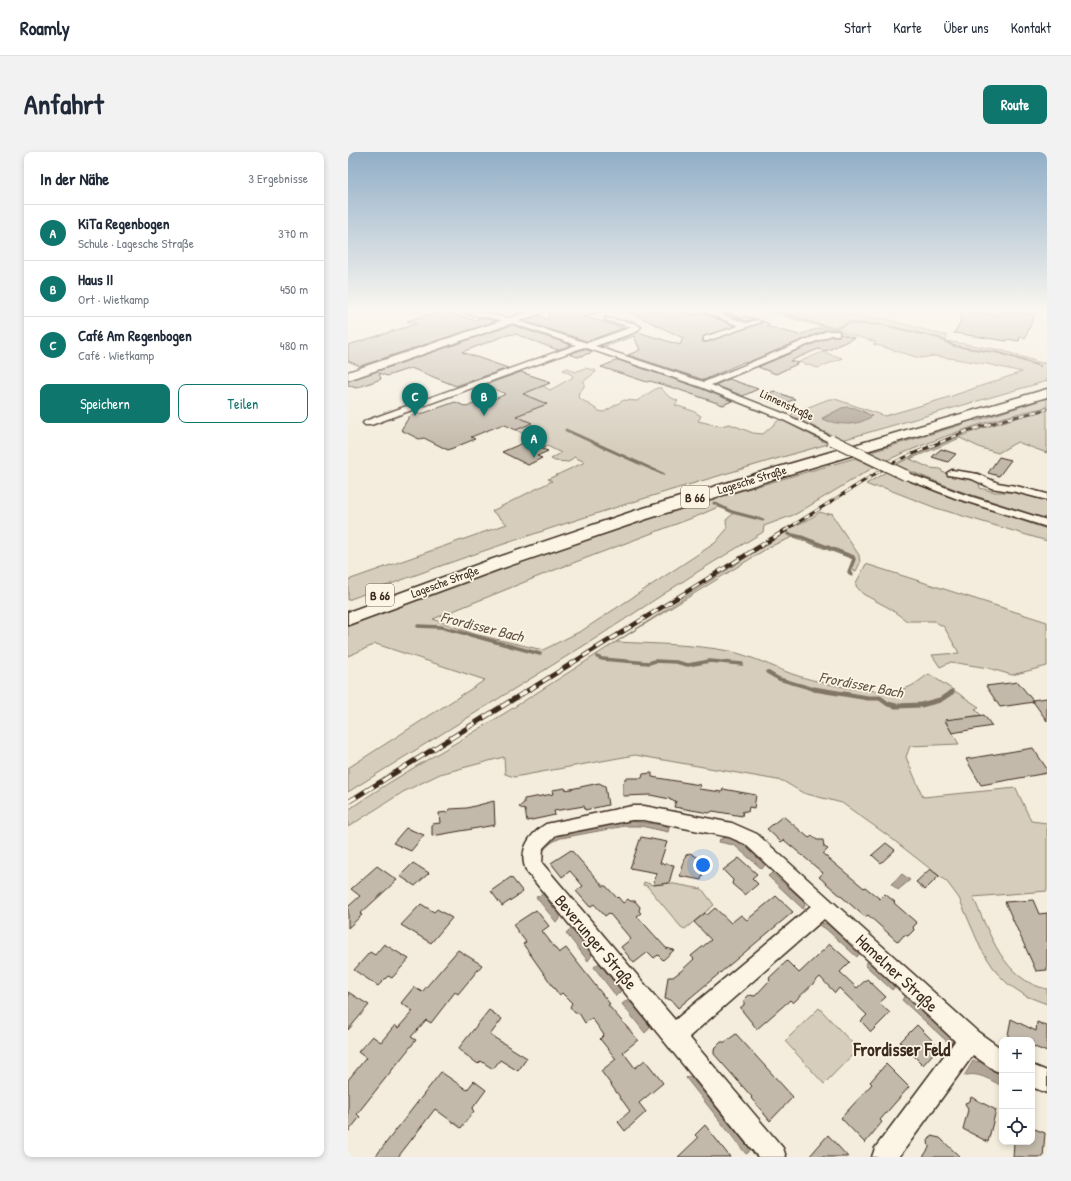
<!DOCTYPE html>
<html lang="de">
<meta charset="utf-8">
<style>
:root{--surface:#fff;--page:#f2f2f3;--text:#1f2937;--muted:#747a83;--line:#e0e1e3;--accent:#0f766e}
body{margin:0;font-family:"Patrick Hand",sans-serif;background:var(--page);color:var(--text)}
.controls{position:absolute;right:12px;bottom:12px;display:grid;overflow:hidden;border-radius:8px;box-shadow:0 2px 6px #0003}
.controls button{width:36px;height:36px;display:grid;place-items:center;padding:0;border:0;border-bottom:1px solid var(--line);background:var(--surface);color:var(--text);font:20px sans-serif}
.you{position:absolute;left:355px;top:713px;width:14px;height:14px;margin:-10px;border:3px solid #fff;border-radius:50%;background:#1a73e8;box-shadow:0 0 0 6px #1a73e833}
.badge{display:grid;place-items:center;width:26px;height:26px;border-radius:50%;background:var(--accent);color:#fff;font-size:13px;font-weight:700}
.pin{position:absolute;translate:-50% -33px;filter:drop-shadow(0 1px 2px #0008)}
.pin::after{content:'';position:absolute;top:21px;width:14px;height:12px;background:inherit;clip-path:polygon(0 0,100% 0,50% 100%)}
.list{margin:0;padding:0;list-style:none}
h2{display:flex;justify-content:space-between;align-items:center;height:52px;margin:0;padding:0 16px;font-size:17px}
h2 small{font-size:13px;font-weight:400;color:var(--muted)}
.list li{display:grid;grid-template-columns:26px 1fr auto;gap:12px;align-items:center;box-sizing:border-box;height:56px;padding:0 16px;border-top:1px solid var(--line)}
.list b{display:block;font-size:15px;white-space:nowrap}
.list p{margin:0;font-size:13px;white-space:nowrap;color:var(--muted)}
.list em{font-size:13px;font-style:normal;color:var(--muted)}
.actions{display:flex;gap:8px;padding:12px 16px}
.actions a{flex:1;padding:9px 0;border:1px solid var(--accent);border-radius:8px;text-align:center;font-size:14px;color:var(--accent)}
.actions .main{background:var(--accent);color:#fff}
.icon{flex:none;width:22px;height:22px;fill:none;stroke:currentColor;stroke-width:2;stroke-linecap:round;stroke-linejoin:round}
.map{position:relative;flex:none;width:699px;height:1005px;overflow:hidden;border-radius:8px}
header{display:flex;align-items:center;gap:24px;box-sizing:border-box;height:56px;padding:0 20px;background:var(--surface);border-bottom:1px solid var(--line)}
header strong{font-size:19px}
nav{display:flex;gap:22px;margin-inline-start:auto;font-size:14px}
.intro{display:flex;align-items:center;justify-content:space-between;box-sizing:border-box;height:96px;padding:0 24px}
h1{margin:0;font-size:28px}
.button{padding:10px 18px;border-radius:8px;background:var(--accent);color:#fff;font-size:14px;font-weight:700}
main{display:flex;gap:24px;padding:0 24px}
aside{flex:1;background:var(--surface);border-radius:8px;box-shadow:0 2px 6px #0003}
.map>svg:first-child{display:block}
</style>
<header>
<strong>Roamly</strong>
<nav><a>Start</a><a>Karte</a><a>Über uns</a><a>Kontakt</a></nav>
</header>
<div class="intro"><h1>Anfahrt</h1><a class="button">Route</a></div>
<main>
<aside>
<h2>In der Nähe<small>3 Ergebnisse</small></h2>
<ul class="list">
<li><span class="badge">A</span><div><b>KiTa Regenbogen</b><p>Schule · Lagesche Straße</p></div><em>370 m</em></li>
<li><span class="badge">B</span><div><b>Haus II</b><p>Ort · Wietkamp</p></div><em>450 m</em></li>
<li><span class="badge">C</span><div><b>Café Am Regenbogen</b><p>Café · Wietkamp</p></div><em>480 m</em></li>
</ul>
<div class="actions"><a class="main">Speichern</a><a>Teilen</a></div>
</aside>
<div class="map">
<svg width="699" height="1005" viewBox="0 0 699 1005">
<rect width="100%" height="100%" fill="#f4eddd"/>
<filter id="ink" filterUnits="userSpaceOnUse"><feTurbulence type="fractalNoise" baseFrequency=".025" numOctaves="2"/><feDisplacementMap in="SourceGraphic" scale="8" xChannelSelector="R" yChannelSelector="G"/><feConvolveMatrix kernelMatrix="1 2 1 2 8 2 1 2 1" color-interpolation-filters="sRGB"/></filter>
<g filter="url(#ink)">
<g fill="#d6cdbd" stroke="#887c6e" fill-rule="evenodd">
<path d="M418 159H475L526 167 534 166 599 184 598 189 653 198 693 211H699V229L494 288 443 264 445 261 481 247H487L537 264 595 247 674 220 639 212 595 205 585 204 572 206 525 192 528 190ZM500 255 517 260 523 265 502 272 474 266 494 256Z"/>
<polygon points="475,200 494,206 470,216 451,210"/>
<path d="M220 216 227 220 237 216 247 218 248 220 236 229C237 235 235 237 231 240L230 245 251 259 256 260 276 248 289 249 309 236H313L320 244 330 249 327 253 345 259 353 264 350 269 372 274 382 272 405 281 415 282 432 267 480 292C318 338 158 388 0 448V428L159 372 144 359 204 329 200 327 237 310 226 305 221 310 207 309 203 307 213 301 168 278V264L191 249 172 242 192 232 202 238 222 227 225 225 224 223 215 218Z"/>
<path d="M699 246V255C642 266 590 286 537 309L520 301 616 272 613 273 623 267 628 269Z"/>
<path d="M699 258V301L669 290 650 301 633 296 612 286 562 307 582 316 593 317 594 320 597 321 625 326 631 331 632 336 647 340H668L699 347V367L609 338 547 313C597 288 645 271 699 258Z"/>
<path d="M507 306 526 315 448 362 416 374 415 380 351 419 245 488 0 640V616L137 528 28 492 0 504V474C117 429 234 387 353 349L354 350ZM370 355 387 360 378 368 379 377 367 391 235 478 195 498 126 482 85 467 204 419 352 363Z"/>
<polygon points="538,320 605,346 699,377 699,389 588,356 534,335 525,335 518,332"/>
<path d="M472 360 478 362 484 361 486 366 511 403 512 411 508 419 504 418 505 407 445 385 423 394 268 490C306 492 344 492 381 499 403 504 423 514 444 522 471 531 531 545 558 536 566 534 574 526 581 522L631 555 627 557 633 563 597 569 611 592 562 594 558 605 575 645 668 636 683 669 699 671V739L625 745C642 781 655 828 699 837V852L678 844 660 832 649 821 633 797 611 746 599 730 539 683 494 651 455 641 435 629 287 603 166 625 157 622 156 605 92 622 55 640 0 675V658C51 622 105 594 157 561 255 499 351 436 448 373L460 368Z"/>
<polygon points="518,412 699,470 699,514 664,523 640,516 603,510 592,515 584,503 611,501 596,475 586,469 559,469 541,456 515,442 508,434 508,431"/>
<polygon points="296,730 305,733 321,731 354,737 366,753 337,777 333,775 299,734 295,733"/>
<polygon points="471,856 510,897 476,932 437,889"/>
</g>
<g fill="#b0a596" stroke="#817466">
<path d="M500 255 507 256 524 264C509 275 490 273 474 267L494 256Z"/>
<path d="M282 669 317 673 321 676 320 680 293 674H277L213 686C205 689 199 693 194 701L192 697 206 684Z"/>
<path d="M379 685C395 689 407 700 417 713L414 717 386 693 371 690 372 687Z"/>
<polygon points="424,721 456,749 457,753 455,757 420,724"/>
<polygon points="554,722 562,728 550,738 543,732"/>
<polygon points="195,742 212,764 212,767 208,770 188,745"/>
<polygon points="478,771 509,798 511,802 509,805 478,777 470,772"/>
<polygon points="222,777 226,779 244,803 240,809 218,781"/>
<polygon points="519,810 523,811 545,831 546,836 544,838 517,813"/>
<polygon points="251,811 273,839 268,844 246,815"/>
<polygon points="556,845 561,846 605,886 604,894 554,848"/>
<polygon points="278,849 284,851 302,874 300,878 297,881 274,852"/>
<path d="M625 909 635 910 654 923V934C642 928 629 919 616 924Z"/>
<polygon points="340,924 343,925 401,996 401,1000 398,1002 338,926"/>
</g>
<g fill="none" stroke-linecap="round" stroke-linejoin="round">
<g stroke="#817466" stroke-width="2">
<polyline points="422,159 433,161"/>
<polyline points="437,162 480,175 489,176 501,171 536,173 591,186 606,194 652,201 692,214"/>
</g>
<g stroke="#817466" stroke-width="3">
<polyline points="218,278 315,322"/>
<polyline points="366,351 384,360 415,368"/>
</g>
<g stroke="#817466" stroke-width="3.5">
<polyline points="440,382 453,385 505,405 506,407 501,420 504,423"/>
<polyline points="70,474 93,475 192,502"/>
<polyline points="249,505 254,507 301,511 307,509 328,510 340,513 362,509 394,512"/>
<polyline points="419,520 431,527 469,538"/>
</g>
<polyline stroke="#817466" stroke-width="5" points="466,537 520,546 532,546 540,552 548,554 573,553 592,548 604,540"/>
</g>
<g fill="#c3b9aa" stroke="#3b2a1e">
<polygon points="92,159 126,168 133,166 148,169 12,214 0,209 0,193 68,172 59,169"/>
<polygon points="202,159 251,159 237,165 276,176 239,189 175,169 190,164 200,167"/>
<polygon points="280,159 335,159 345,163 356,161 387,174 356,184 354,189 356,190 414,171 414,169 422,172 418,174 451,183 471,176 478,178 398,211 396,210 356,228 280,203 292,198 286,184 256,195 252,194 290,180 332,193 335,186"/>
<polygon points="615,159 653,163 653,160 687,162 677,186 672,185 671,189 660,187 659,189 606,181 611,173"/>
<polygon points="381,161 394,166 398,164 407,167 398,169 377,162"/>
<polygon points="164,173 223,193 210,198 167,182 159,183 114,200 160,216 108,234 63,216 39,224 31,221 33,227 8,236 0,233 0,229"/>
<polygon points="492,182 506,186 478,199 470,197 442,209 451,211 428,222 410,215 483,184 491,184"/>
<polygon points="236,197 245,200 230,205 221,202"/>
<polygon points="270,208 352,236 384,249 375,253 329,237 302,229 299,230 253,215"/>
<polygon points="173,220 200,229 199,230 202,231 175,242 199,252 168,264 184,271 168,278 157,273 153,273 123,285 127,287 100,298 76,286 71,287 53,278 61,265 67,262 76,261 107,250 119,255 125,252 130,254 158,242 136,233"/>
<polygon points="381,227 410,237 395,244 367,233"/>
<polygon points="426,239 447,247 433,253 411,245"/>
<polygon points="182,288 198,295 194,297 200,299 189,304 194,306 180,313 154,300"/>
<polygon points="593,297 608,302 600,310 584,305"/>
<polygon points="651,305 663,308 651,324 640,321"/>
<polygon points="670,530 686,550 652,555 638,534"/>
<polygon points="699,546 699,569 684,548"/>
<polygon points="636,563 644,574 604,581 597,568"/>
<polygon points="685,596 699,617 699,621 633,633 618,607"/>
<polygon points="304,621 304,625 352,633 351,637 374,640 375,637 408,643 406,656 401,655 400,660 395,659 394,664 365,659 361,661 326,655 328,649 322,648 322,647 302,643 275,644 275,631 277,629 277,626 294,626 295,622"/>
<polygon points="251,631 257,634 260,653 237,658 236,654 206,659 207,663 179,669 177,658 171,655 176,651 176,647 205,642 204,638 217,636 218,638"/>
<polygon points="146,649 147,673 84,684 84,672 92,671 91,661 100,660 102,657 119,656"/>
<polygon points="435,664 461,686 464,684 469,688 475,688 476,695 480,697 475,702 516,736 517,735 532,747 537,742 547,750 546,751 569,771 565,775 566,778 560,784 556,783 550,790 520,763 517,765 471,725 475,721 436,688 433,690 419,677"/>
<polygon points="58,676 76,683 63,699 45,691"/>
<polygon points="293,685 319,690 312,711 326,713 321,731 305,733 309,721 282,716"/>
<polygon points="538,691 547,698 533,711 524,703"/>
<polygon points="223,698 255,734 258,734 269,746 270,745 275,751 280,747 282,749 287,749 292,755 291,759 293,761 289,764 318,796 326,798 315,808 310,803 306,806 300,800 286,811 273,795 283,787 261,761 257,764 246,752 242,755 228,739 235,734 222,719 214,725 203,711"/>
<polygon points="342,701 349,705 359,707 353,728 332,724 338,703"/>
<polygon points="391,706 409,722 404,726 410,732 397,743 384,732 385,728 375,718"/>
<polygon points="65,711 81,721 67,734 52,724"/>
<polygon points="29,714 49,728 12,762 14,763 0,776 0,753 1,754 12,744 3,737"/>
<polygon points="582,717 591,724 577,738 568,730"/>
<polygon points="163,725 175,740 154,754 143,739"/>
<polygon points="428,744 445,760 330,856 323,848 317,847 320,825 325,825 333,819 346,807 343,804 363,788 346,770 357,761 359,763 367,756 383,771 393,763 399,768"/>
<polygon points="685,748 691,762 699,761 699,818 688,819 657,750"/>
<polygon points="73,752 86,760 89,757 104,766 83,791 53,773"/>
<polygon points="188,758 201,774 194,779 211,801 218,796 262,852 260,853 290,888 275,900 287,916 297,908 315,931 291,951 298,960 277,979 270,970 282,959 253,919 268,907 252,887 256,883 244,866 237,871 231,861 227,861 222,855 224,851 214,841 211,843 175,792 178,790 165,773"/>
<polygon points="36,792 61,807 44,826 40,824 30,834 6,818 22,800 27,803"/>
<polygon points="482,792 502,810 492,820 509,836 519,827 538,845 531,851 542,861 523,880 513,869 519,863 491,836 487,841 472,825 445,851 442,848 409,877 392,856 396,853 396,848 401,843 407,844 422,828 421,826 439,809 451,821"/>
<polygon points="110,798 134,813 110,842 107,840 83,871 78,868 63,885 68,888 9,962 12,965 0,980 0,928 18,906 10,900 24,884 33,890 47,873 50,876 65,859 53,851 66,835 74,840"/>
<polygon points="0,840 21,853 0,878"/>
<polygon points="141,858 154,867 142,883 179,906 170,919 152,908 145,917 133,909 130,912 110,897"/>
<polygon points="663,867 688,879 689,870 699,874 699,900 684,894 684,888 659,888"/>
<polygon points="569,873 591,895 575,913 552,890"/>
<polygon points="388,882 445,945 422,969 403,946 404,945 366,902 366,897 373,890 377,890"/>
<polygon points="538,912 561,935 532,968 534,970 517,991 493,966 524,932 522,930"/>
<polygon points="93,920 119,938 126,929 138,938 124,957 126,959 113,976 87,957 50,1005 27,1005"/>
<polygon points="623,945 648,958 640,990 615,977 620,958 617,951 622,949"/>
<polygon points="357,973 382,1005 330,1005 350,986 347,983"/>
<polygon points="684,976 697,981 695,1005 665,1005 666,990 684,990"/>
<polygon points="480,983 500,1005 461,1005"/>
<polygon points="583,984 592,986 612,1005 575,1005 581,996 580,989"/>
</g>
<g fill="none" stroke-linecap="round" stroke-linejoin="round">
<defs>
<g id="street">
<polygon points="112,159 125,159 161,166 239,191 284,175 257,168 257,166 286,171 293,175 288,180 247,194 356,230 479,179 491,179 491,183 483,183 363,233 437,262 489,288 487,290 481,290 431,266 353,235 236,195 23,273 17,273 15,271 17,269 228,193 158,169 115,161"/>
<polygon points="356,159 365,159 398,171 409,168 413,170 359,189 356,189 356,185 391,174 357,160"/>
<polygon points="604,318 630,322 650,331 668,334 699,342 699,348 668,340 643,336 624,327 600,323 599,321"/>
<polygon points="557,320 615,342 699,368 699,375 607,346 553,325 552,323 553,321"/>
<path d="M284 654H296L384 671 409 682 630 880 654 897V921L646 918 625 903 551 1005H524L527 996 607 889 476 767 341 885 435 996 438 1005H410L179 720C169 700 181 682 198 672ZM284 668H296L381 685 397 692 463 754 327 868 194 711 195 696 208 683Z"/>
<polygon points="684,913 699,919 699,941 684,935"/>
</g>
<polygon id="secondary" points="182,159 196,159 194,161 0,228 0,220"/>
<polygon id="highway" points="699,237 699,245 435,324 299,367 152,417 0,473 0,460 139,409 286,359 424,317"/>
</defs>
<use href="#street" stroke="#3b2a1e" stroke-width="3"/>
<use href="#secondary" stroke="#3b2a1e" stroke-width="3"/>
<use href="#highway" stroke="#3b2a1e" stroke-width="3"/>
<use href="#street" fill="#fcf5e5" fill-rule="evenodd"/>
<use href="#secondary" fill="#fcf5e5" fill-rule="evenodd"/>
<use href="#highway" fill="#fcf5e5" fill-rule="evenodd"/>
<defs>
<polyline id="rail-far2" points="436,379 543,312 562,303 619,279 658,267 699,257"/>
<polyline id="rail-far1" points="181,538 438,378"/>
<polyline id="rail" points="0,650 182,537"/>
</defs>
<use href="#rail-far2" stroke="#3b2a1e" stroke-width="3"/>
<use href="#rail-far1" stroke="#3b2a1e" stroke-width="4.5"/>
<use href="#rail" stroke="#3b2a1e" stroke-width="5"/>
<use href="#rail-far2" stroke="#fcf5e5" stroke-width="2" stroke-dasharray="6" stroke-linecap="butt"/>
<use href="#rail-far1" stroke="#fcf5e5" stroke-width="3" stroke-dasharray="8" stroke-linecap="butt"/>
<use href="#rail" stroke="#fcf5e5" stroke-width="3.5" stroke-dasharray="10" stroke-linecap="butt"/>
<defs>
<polyline id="street-bridge" points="484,288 557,323"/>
</defs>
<use href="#street-bridge" stroke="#3b2a1e" stroke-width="12" stroke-linecap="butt"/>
<use href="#street-bridge" stroke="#fcf5e5" stroke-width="10"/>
</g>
</g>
<linearGradient id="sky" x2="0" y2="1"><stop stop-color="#91aec7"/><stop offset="0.53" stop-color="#faf7f0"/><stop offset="1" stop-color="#faf7f0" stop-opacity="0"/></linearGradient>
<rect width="699" height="299" fill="url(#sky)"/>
<g text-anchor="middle" stroke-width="3.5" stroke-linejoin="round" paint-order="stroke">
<g font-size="12" fill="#3b2a1e" stroke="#fcf5e5">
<text transform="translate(439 253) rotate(25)" y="4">Linnenstraße</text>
<text transform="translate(404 328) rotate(-17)" y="4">Lagesche Straße</text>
<text transform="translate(97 430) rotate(-20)" y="4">Lagesche Straße</text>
</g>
<g fill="#fcf5e5" stroke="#75675a" stroke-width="1">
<rect x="333" y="334" width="28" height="22" rx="3"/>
<rect x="18" y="432" width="28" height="22" rx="3"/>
</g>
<g font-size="13" font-weight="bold" fill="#3b2a1e">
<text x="347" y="350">B 66</text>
<text x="32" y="448">B 66</text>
</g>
<g font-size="15" font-style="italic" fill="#645548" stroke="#fcf5e5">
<text transform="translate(134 475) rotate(14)" y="5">Frordisser Bach</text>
<text transform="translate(513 533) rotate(11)" y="5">Frordisser Bach</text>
</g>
<g font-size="17" fill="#3b2a1e" stroke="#fcf5e5">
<text transform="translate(248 790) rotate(50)" y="6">Beverunger Straße</text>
<text transform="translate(549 821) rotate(43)" y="6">Hamelner Straße</text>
</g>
<g font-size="18" font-weight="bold" fill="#3b2a1e" stroke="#fcf5e5">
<text x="554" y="904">Frordisser Feld</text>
</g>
</g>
</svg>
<div class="controls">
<button>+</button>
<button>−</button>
<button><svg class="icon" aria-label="locate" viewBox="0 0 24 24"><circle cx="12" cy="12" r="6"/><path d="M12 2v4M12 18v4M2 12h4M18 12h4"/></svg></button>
</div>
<div class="you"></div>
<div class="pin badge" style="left:186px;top:306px">A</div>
<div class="pin badge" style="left:136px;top:264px">B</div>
<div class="pin badge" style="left:67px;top:264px">C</div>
</div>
</main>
